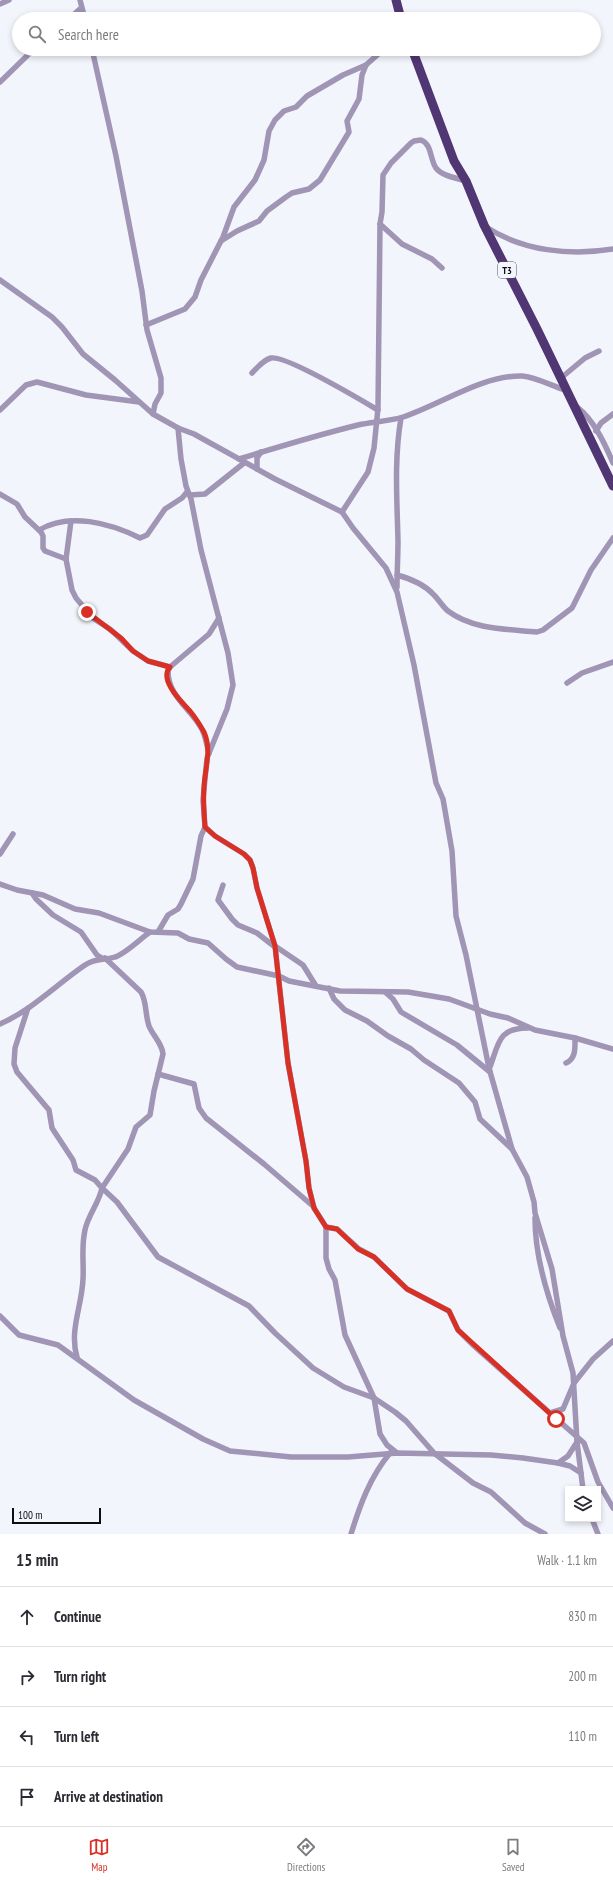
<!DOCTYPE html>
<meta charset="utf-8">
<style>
:root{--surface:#fff;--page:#f2f2f3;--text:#2b2b33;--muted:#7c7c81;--line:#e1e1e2;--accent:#d93025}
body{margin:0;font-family:"PT Sans Narrow",sans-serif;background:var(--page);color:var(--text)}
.controls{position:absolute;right:12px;bottom:12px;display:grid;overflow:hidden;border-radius:0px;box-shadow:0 2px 6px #0003}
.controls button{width:36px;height:36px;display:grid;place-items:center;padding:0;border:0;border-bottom:1px solid var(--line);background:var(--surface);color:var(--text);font:20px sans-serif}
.scale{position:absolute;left:12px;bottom:10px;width:89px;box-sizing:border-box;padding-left:4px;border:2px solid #0e0e11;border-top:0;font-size:11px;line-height:14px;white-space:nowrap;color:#0e0e11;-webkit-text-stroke:3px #f3f5fc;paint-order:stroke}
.stop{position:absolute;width:12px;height:12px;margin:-9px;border:3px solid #d93025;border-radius:50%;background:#fff}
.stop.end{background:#d93025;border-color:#fff;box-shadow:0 1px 4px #0008}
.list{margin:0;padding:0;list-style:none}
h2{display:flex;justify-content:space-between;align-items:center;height:52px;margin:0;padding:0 16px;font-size:17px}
h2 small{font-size:13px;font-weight:400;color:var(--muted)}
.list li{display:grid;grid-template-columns:26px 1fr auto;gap:12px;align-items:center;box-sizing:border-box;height:60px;padding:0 16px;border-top:1px solid var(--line)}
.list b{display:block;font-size:15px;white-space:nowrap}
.list em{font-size:13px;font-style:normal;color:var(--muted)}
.icon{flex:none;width:22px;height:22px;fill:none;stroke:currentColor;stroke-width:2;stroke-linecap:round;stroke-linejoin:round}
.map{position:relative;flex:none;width:613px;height:1534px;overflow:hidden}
.search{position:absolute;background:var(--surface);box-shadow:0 2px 6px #0003;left:12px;right:12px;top:12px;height:44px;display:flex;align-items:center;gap:10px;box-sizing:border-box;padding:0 14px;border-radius:22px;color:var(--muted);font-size:15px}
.sheet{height:292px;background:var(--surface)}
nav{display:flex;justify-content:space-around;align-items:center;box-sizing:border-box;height:56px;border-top:1px solid var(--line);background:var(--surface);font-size:11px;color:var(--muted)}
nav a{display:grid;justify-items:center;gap:2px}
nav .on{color:var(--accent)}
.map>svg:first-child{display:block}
</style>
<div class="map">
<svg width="613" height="1534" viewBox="0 0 613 1534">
<rect width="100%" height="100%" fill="#f3f5fc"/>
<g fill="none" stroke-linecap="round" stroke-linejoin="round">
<g stroke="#a095b5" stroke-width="5.5">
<polyline points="80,0 85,19"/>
<polyline points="0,4 9,0"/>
<polyline points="69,19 81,8"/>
<polyline points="92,49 116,156 142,291 147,330 161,378 161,393 155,404 153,414"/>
<polyline points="0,82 34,49"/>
<polyline points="380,224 402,244 432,259 442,268"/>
<path d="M486 227C523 251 570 256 613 249"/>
<polyline points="221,241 237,231 259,221 267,211 286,197 292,193 309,189 320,180 349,132 347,121 359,99 362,75 366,65"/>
<polyline points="0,280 52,317 62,327 83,354 115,380 153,414 178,428 194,434 275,479 342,512 353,528 386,568 397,592 414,665 436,783 443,799 452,851 456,916 466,955 489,1068 512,1149 527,1177 534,1202 535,1213 552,1269 563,1336 573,1373 577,1442 583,1489"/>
<polyline points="146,325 185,309 195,297 201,280 223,237 234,207 255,180 264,160 269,131 275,120 284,111 296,107 307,96 343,75 366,65 384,49"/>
<path d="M252 373C257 368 263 360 271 358 286 355 361 400 378 410"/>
<polyline points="561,378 585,358 599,351"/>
<path d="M577 407C594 420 605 444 613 463"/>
<polyline points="0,410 26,385 37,382 86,395 139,402"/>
<polyline points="178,428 181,459 186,486 191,499 201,550 228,653 233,685 227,709 207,758 203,800 205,827 215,836 244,854 250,860 253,868 257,888 275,946 288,1063 306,1161 309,1188 314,1208 326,1227 326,1258 329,1269 335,1280 345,1335 374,1398 380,1434 387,1445 397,1453"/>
<polyline points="596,431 601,423 613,414"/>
<path d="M239 459C278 447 318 435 358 425 372 422 391 421 403 417 440 405 482 375 522 376 536 377 552 386 565 390"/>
<polyline points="257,469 257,458 261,452"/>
<polyline points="0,494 17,504 25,517 41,532 43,536 43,548 45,551 66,559"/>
<polyline points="190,495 205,494 244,463"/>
<path d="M342 512 368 472 374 448 378 408 380 224 382 212 383 175 391 163 411 143 414 141 421 140C432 144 430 160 436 168 442 176 456 178 466 181"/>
<polyline points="71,521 66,559 72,590 76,598 94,619 110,629 133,651 148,661 170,667"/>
<path d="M39 530C69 512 110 523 140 538L147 535 165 509 182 498 187 492"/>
<path d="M397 575C412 579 424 584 434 595 439 600 443 607 448 611 473 630 508 629 537 632L543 630 572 608 591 570 613 538"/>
<path d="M397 587C397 572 398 556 398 541 397 499 394 459 401 418"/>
<polyline points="567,683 582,673 613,662"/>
<path d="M209 753C206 744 206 735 200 726 189 708 168 695 168 671L170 667 209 634 219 618"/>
<polyline points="0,854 13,834"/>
<polyline points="0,884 17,890 43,895 75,909 99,913 150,932 178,933 189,939 208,943 226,959 237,967 279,976 289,981 340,991 408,992 449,999 490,1014 508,1018 535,1030 575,1038 613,1049"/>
<polyline points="223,885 218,900 232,919 238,925 257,933 275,947"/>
<polyline points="32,893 36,899 53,915 81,932 97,955 102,958"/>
<polyline points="158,932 168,915 178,909 181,904 193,879 201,836 205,827"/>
<polyline points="275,946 303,965 316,986"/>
<path d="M105 958 141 992C147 1002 145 1015 149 1026 153 1036 162 1043 163 1054L154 1091 150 1115 136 1127 128 1149 102 1188 117 1202 158 1257 249 1306 275 1333 313 1368 344 1387 374 1398 395 1412 406 1421 434 1453 473 1483 491 1492 525 1523 545 1534"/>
<polyline points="329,988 334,999 345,1010 367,1021 388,1036 411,1049 424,1060 459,1083 475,1102 480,1119 512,1149"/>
<polyline points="385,992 393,999 401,1012 457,1045 490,1072"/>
<path d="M28 1008 15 1048 14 1064 17 1072 49 1110 52 1128 73 1160 76 1170 95 1180 102 1188C99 1203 88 1215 85 1230 81 1247 84 1262 83 1279 82 1306 69 1331 77 1357"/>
<path d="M0 1024C32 1010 57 984 85 965 97 957 103 961 115 957 125 954 140 939 150 932"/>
<path d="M566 1063C576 1059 575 1048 575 1038"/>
<path d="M490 1067C499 1043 498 1028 528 1028"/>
<polyline points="158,1074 194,1084 199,1108 206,1118 264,1164 314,1207"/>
<path d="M535 1218C535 1256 546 1293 560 1328"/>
<polyline points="326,1227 337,1229 359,1249 374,1257 407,1289 449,1311 458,1330 474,1346 584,1443 598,1482 613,1508"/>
<polyline points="0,1316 19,1335 58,1345 134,1400 203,1439 230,1451 291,1457 348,1457 397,1453 491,1455 523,1458 558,1463 570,1466 581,1473"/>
<polyline points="550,1413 563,1409 574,1383 593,1359 613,1341"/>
<polyline points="558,1463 568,1456 577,1442"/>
<polyline points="592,1519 598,1534"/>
<path d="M351 1534C360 1505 370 1477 390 1453"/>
</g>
<g stroke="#503672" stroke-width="9">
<polyline points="396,0 401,19"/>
<polyline points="412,49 454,161 466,181 484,225 537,329 613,486"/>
</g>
</g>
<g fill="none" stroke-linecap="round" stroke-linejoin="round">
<path stroke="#d93025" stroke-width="5" d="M87 612 121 638 133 651 148 661 170 667C158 680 183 703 190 711 195 717 200 725 204 732 212 750 205 768 204 787 203 800 204 813 205 827L215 836 244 854 250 860 253 868 257 888 275 946 288 1063 306 1161 309 1188 314 1208 326 1227 337 1229 358 1249 374 1257 407 1289 449 1311 458 1330 556 1419"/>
</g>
<g text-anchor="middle" stroke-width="3" stroke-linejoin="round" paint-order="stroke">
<rect fill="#f3f5fc" stroke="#535358" stroke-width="1" x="498" y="262" width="18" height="16" rx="3"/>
<g font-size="10" font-weight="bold" fill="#0e0e11">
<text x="507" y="274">T3</text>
</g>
</g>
</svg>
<div class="controls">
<button><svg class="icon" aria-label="layers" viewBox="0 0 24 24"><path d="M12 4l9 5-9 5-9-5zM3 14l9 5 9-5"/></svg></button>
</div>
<div class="scale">100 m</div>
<div class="stop" style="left:556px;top:1419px"></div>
<div class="stop end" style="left:87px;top:612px"></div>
<div class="search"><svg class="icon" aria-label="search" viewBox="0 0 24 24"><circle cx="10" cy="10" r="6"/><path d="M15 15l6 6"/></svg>Search here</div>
</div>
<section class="sheet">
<h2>15 min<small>Walk · 1.1 km</small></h2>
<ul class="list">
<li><svg class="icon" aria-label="ahead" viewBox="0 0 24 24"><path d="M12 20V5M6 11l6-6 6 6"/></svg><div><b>Continue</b></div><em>830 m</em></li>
<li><svg class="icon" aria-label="right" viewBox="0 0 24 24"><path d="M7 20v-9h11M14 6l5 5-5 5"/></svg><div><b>Turn right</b></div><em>200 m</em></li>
<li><svg class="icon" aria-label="left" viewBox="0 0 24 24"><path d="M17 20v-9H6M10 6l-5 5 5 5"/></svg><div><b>Turn left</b></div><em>110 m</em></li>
<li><svg class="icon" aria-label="arrive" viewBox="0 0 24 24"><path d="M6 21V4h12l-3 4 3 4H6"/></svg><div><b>Arrive at destination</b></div></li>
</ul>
</section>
<nav>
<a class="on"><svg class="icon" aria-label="map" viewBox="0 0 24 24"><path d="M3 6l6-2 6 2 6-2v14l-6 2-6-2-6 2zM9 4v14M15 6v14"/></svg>Map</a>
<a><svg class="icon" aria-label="directions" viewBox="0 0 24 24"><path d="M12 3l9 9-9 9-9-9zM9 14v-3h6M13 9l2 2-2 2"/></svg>Directions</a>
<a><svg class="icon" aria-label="saved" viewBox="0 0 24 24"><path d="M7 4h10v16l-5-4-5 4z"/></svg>Saved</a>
</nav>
